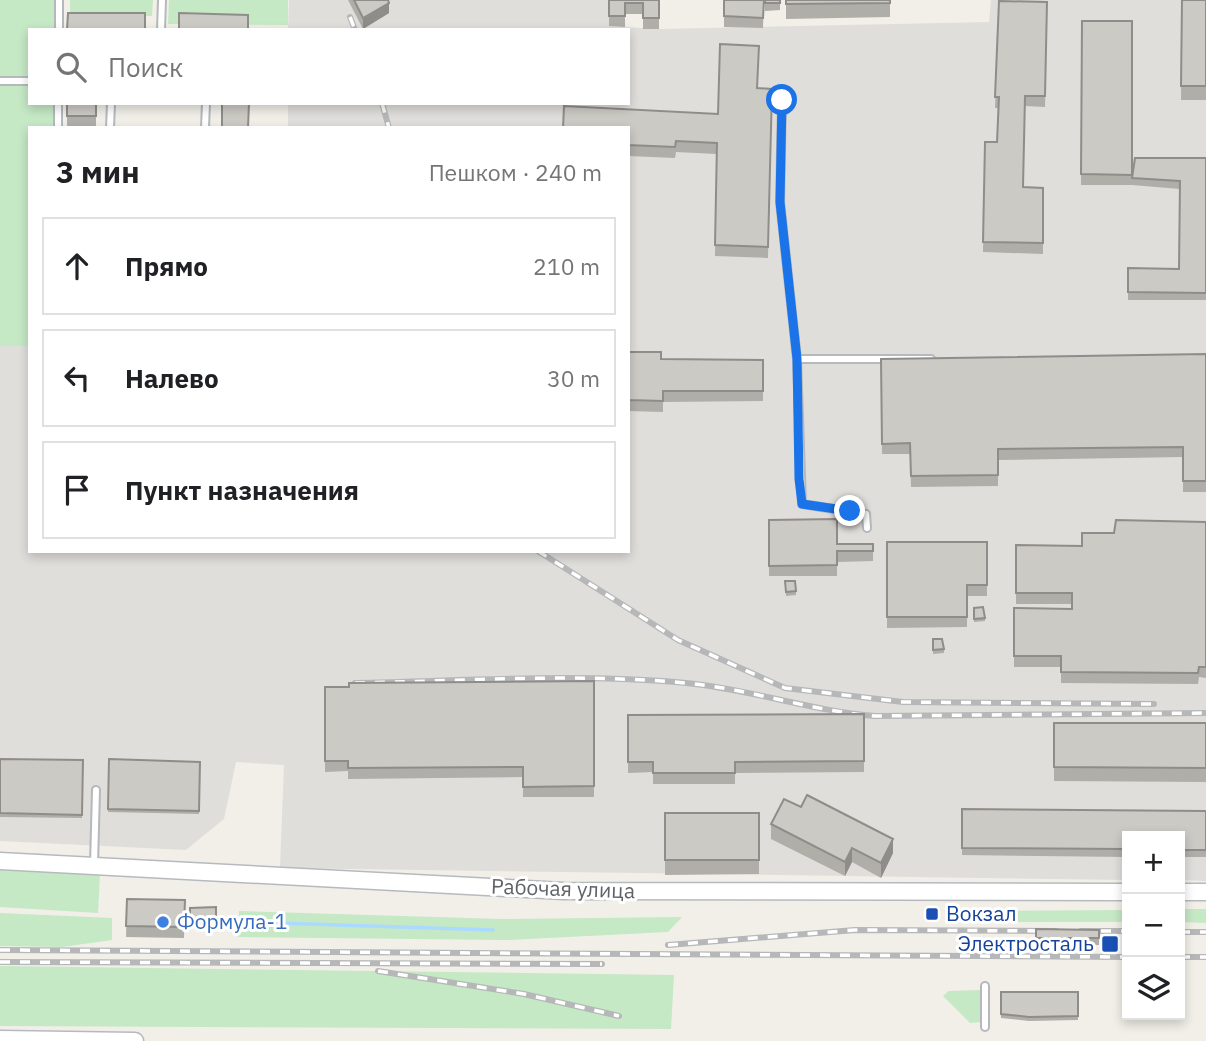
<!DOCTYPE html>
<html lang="ru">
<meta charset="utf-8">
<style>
:root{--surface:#fff;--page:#f2f2f2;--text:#202124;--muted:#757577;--line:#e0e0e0}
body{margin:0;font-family:"IBM Plex Sans",sans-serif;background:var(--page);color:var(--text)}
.controls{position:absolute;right:21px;bottom:21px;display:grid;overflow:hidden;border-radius:0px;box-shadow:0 4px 10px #0003}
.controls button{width:63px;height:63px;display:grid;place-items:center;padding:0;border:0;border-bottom:2px solid var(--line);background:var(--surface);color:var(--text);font:35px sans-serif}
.stop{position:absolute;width:21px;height:21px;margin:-16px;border:5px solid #1a73e8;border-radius:50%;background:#fff}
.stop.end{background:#1a73e8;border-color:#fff;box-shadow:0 2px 7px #0008}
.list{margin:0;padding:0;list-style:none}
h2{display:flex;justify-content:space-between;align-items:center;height:91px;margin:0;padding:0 28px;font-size:30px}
h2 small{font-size:23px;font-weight:400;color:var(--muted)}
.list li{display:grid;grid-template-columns:46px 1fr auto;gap:21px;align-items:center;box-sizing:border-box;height:98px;margin:0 14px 14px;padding:0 14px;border:2px solid var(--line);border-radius:0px}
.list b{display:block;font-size:26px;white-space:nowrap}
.list em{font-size:23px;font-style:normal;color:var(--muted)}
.icon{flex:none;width:38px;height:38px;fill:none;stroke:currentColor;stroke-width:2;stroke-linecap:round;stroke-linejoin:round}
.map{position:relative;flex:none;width:1206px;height:1041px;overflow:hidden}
.search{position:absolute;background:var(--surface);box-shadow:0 4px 10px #0003;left:28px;top:28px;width:602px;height:77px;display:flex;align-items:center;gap:18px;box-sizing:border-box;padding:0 24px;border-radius:0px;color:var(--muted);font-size:26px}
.panel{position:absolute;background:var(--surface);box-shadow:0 4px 10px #0003;left:28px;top:126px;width:602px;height:427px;border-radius:0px}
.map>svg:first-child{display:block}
</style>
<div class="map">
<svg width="1206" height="1041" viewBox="0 0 1206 1041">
<rect width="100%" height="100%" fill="#f1efe8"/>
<polygon fill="#e0deda" points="289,0 609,0 609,26 659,29 989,22 991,0 1206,0 1206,881 1180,880 1180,836 1127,836 1127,880 280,868 284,765 236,762 224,819 186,850 0,841 0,346 30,346 30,551 628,551 628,128 288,128 288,103 628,103 628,30 288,30"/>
<g fill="#c5e8c5">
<polygon points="0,0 58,0 58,30 30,30 30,103 57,103 56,128 30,128 30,346 0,346"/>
<polygon points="70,0 153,0 152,16 70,15"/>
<polygon points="169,0 288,0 288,25 168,24"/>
<polygon points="0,870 100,873 98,913 0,907"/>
<polygon points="1180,909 1206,909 1206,923 1180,922"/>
<polygon points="1127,910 1127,922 946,922 970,911"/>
<polygon points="239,911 501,919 682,917 668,932 507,940 238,937"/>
<polygon points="0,913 112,918 112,940 62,947 0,946"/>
<polygon points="0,966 674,975 671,1029 0,1026"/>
<polygon points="981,990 981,1022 970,1023 943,996 949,991"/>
</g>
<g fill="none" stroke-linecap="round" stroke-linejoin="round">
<polyline stroke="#aadaff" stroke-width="3.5" points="248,922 493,930"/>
<defs>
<g id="lane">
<polyline points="59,30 59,0"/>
<polyline points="161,30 162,0"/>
<polyline points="0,81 30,81"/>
<polyline points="782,100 780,202 797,359 931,359"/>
<polyline points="58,128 58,103"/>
<polyline points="110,128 111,103"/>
<polyline points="205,128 206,103"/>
<polyline points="797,359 802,504 866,514 867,528"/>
<polyline points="94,865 96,790"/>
<polyline points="985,986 985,1027"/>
</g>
<g id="secondary">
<polyline points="0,861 564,891 1127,892"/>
<polyline points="1180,892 1206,892"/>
<polyline points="0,1039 135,1041"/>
</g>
</defs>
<use href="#lane" stroke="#b5b8bc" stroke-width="10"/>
<use href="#secondary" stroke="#b6babf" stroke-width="19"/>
<use href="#lane" stroke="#fff" stroke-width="6"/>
<use href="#secondary" stroke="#fff" stroke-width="16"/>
<defs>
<g id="rail">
<polyline points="350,17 355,30"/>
<polyline points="382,103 389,128"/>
<polyline points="538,551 678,640 785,688 903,702 1154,704"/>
<path d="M355 683C465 681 577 673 686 683 750 689 811 711 875 716L1206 713"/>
<polyline points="1081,931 1127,931"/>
<polyline points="1180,932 1206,932"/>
<polyline points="668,945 855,930 1056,931"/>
<polyline points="0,950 1127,957"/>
<polyline points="1180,957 1206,957"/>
<polyline points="0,962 602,964"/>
<polyline points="378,971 524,994 619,1016"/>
</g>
</defs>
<use href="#rail" stroke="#b6b7b8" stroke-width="6"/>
<use href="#rail" stroke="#fff" stroke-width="3.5" stroke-dasharray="10" stroke-linecap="butt"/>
</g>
<g fill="#afaea9">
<polygon points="348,0 388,0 389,13 363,29"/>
<polygon points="609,0 659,0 659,29 643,29 643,14 625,14 625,27 609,26"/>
<polygon points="724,0 764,0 763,28 724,27"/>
<polygon points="765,0 780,0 780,10 765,11"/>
<polygon points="786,0 890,0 890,17 786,19"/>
<polygon points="1182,0 1206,0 1206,100 1181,100"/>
<polygon points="999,1 1047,2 1045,107 1025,106 1023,187 1043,188 1043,254 983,252 985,142 997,142 998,108 995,108"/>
<polygon points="1082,21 1132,21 1132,178 1206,158 1206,300 1128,300 1128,268 1179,269 1180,189 1132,185 1081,185"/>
<polygon points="757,88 772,89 768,258 715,256 717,154 676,152 675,158 628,156 628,128 718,114"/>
<rect x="67" y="103" width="29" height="25"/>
<polygon points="628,352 661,359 763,360 763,401 663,402 663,412 628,411"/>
<polygon points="1206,354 1206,492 1183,492 1183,457 998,460 998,486 911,487 910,454 882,454 881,359"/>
<polygon points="769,520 837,544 873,544 873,561 837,562 837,576 769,576"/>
<polygon points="1206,522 1206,678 1199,677 1198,684 1061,683 1061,667 1014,667 1014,608 1072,609 1072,604 1016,604 1016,545 1082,546 1114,533"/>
<polygon points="887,542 987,542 987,596 967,596 967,627 887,628"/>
<polygon points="785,581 796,591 796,595 786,596"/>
<polygon points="974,608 985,618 985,621 974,622"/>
<polygon points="933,639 944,649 944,653 933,654"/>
<polygon points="594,681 594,797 523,797 523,777 348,779 348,771 325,772 325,687"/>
<polygon points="864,714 864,772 735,773 735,784 653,784 653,772 628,773 628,715"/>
<polygon points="1054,723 1206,723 1206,782 1054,781"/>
<polygon points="0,759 83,760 82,818 0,817"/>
<polygon points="109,759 200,762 199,814 108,812"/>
<polygon points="962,809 1206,811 1206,857 1180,857 1180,836 1127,836 1127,857 962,855"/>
<polygon points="665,813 759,813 759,874 665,875"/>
<polygon points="771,824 893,853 881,878 852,862 845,876 771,839"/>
<polygon points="127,899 185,900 184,938 126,937"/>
<polygon points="216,907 216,927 190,928 190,908"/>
<polygon points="1036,929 1099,930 1099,945 1036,945"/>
<polygon points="1001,992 1078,992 1078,1020 1029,1021 1001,1018"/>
</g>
<g fill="#8f8d8a">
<polygon points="389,3 389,13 363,29 363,18"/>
<polygon points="893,839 893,853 881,878 881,863"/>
<polygon points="852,848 852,862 845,876 845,862"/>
</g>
<g fill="#cccac5" stroke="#8f8d8a" stroke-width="2">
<polygon points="354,0 388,0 389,3 363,18"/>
<polygon points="609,0 659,0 659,18 643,18 643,3 625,3 625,16 609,16"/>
<polygon points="724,0 764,0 763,18 724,16"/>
<rect x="765" y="0" width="15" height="3"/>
<polygon points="786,0 890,0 890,3 786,4"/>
<polygon points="1182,0 1206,0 1206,86 1181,86"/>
<polygon points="999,1 1047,2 1045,96 1025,96 1023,187 1043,188 1043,243 983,242 985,142 997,142 999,97 995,97"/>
<polygon points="68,13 145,13 145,30 67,30"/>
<polygon points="179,13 248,15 248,30 179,30"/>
<polygon points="1082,21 1132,21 1132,175 1081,174"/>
<polygon points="720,44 759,46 757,88 772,89 768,247 715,245 717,143 676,141 675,147 628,145 628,128 563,128 564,106 718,114"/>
<rect x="67" y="103" width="29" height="13"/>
<polygon points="222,103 249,103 248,128 222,128"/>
<polygon points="1135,158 1206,158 1206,293 1128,292 1128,268 1179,269 1180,181 1132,178"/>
<polygon points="628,352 661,352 661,359 763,360 763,391 663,391 663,401 628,400"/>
<polygon points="1206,354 1206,481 1183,481 1183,447 998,449 998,475 911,476 910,443 882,444 881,359"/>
<polygon points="837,519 837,544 873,544 873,551 837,551 837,565 769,566 769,520"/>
<polygon points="1116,520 1206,522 1206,667 1199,667 1198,673 1061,672 1061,656 1014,656 1014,608 1072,609 1072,593 1016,593 1016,545 1082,546 1082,533 1114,533"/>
<polygon points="887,542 987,542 987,585 967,585 967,617 887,617"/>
<polygon points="785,581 795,581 796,591 786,592"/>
<polygon points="983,607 985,618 974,619 974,608"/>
<polygon points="933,639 942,639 944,649 933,650"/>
<polygon points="594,681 594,786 523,787 523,767 348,768 348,761 325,761 325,687 349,687 349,683"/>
<polygon points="864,714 864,761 735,762 735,773 653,773 653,762 628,762 628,715"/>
<polygon points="1054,723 1206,723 1206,768 1054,767"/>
<polygon points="0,759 83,760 82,815 0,813"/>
<polygon points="109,759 200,762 199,811 108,809"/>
<polygon points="807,795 893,839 881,863 852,848 845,862 771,824 784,799 801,807"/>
<polygon points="962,809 1206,811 1206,850 1180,850 1180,836 1127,836 1127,849 962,848"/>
<rect x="665" y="813" width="94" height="47"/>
<polygon points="127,899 185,900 184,927 126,926"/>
<polygon points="216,907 216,920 190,921 190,908"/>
<polygon points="1036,929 1099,930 1099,938 1036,938"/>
<polygon points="1001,992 1078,992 1078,1016 1029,1017 1001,1014"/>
</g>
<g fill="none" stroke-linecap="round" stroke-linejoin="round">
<polyline stroke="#1a73e8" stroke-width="9" points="782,100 780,202 797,359 799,479 802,504 850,511"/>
</g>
<g fill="#1a4fb4" stroke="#fff" stroke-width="2.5">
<rect x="925" y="907" width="14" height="14" rx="3.5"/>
<rect x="1101" y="935" width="18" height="18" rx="3.5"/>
</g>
<circle fill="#3f7fe0" stroke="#fff" stroke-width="2.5" cx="163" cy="922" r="7"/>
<g text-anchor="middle" stroke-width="6" stroke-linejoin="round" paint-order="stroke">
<g font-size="21" fill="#5f6368" stroke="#fff">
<text transform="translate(563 889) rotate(2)" y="7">Рабочая улица</text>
</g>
<g font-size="21" fill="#164399" stroke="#fff" text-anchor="start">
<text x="946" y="921">Вокзал</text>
<text x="1094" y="951" text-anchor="end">Электросталь</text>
</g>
<g font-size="21" fill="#366cbe" stroke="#fff" text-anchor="start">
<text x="177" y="929">Формула-1</text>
</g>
</g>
</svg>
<div class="controls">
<button>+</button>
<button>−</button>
<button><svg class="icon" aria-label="layers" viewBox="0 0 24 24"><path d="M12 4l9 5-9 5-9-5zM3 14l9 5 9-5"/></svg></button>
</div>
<div class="stop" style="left:782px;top:100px"></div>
<div class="stop end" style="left:850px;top:511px"></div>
<div class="search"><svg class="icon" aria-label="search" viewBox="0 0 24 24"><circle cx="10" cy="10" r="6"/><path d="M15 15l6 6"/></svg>Поиск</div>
<section class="panel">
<h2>3 мин<small>Пешком · 240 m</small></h2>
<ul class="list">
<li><svg class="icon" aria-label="ahead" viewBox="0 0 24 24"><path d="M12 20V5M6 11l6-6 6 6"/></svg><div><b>Прямо</b></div><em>210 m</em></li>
<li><svg class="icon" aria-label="left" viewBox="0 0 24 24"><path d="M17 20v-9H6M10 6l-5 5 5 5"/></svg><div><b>Налево</b></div><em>30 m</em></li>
<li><svg class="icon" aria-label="arrive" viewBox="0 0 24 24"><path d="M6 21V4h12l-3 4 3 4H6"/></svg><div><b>Пункт назначения</b></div></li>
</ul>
</section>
</div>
